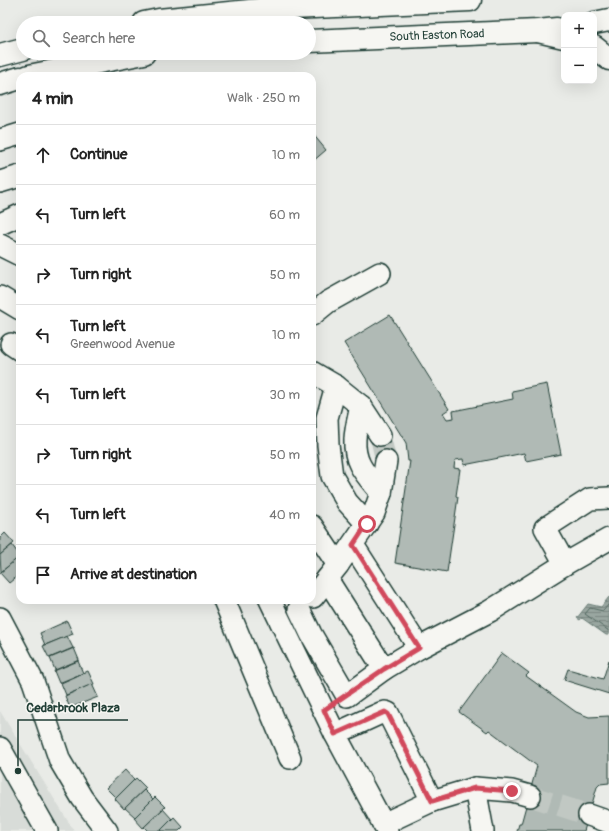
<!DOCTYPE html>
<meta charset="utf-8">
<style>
:root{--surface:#fff;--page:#f2f2f2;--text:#222;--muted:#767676;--line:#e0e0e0}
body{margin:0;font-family:Pangolin,sans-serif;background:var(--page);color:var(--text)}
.controls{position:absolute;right:12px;top:12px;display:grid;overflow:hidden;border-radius:8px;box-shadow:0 4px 16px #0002}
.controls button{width:36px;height:36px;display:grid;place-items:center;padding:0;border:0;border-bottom:1px solid var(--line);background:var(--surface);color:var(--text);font:20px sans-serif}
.stop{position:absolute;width:12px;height:12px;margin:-9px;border:3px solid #d1495b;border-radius:50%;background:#fff}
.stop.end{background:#d1495b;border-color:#fff;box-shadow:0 1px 4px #0008}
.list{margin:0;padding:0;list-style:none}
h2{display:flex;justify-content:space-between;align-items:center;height:52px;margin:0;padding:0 16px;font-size:17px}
h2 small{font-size:13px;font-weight:400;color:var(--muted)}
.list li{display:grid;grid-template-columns:26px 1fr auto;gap:12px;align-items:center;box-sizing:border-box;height:60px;padding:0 16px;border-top:1px solid var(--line)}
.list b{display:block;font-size:15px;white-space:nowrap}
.list p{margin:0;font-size:13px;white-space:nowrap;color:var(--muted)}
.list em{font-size:13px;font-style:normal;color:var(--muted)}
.icon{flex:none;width:22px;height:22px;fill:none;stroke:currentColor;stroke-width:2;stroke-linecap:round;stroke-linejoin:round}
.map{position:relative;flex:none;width:609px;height:831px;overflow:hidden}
.search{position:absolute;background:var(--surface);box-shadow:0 4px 16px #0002;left:16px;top:16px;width:300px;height:44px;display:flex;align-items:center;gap:10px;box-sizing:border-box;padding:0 14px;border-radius:22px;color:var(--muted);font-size:15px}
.panel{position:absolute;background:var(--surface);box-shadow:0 4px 16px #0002;left:16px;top:72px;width:300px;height:532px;border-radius:12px}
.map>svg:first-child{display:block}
</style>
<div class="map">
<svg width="609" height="831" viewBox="0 0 609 831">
<defs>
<pattern id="water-rules" width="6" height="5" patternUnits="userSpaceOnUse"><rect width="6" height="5" fill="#99a6a0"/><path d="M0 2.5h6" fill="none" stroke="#7c8883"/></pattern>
</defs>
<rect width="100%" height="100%" fill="#e9ebe7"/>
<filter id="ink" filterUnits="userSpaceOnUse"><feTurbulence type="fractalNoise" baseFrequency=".025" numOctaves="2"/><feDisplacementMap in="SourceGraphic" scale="8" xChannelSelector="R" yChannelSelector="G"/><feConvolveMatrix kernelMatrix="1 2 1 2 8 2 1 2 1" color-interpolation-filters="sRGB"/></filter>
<g filter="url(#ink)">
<polygon fill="#d8dcd8" points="0,711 74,831 0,831"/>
<polygon fill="url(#water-rules)" stroke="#687c75" points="609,597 609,635 606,635 582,618 580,620 577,618 588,604 601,607"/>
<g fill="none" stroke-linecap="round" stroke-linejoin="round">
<polyline stroke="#50675f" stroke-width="1" points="609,604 603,611 590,608 585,614 609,631"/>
</g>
<g fill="#b0bab5" stroke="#1f3d34">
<polygon points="312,133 326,150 312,162"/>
<polygon points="390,315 449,409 443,413 447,419 454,418 453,411 513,399 512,391 547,384 561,454 526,461 524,453 464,465 463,459 455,460 454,468 460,469 456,496 458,497 447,572 395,563 410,461 408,461 406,443 344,343"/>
<polygon points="5,533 14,543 0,555 0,538"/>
<polygon points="12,545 20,556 1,572 0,555"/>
<polygon points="20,556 20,574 9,583 0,573"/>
<polygon points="67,621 73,634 45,645 40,633"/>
<polygon points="67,636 73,648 49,658 43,646"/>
<polygon points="74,648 79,660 55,670 50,658"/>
<polygon points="502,653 529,673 526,676 576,712 589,717 609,716 609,783 600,784 597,787 584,831 517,831 519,824 521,824 537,766 489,730 487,732 459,712"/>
<polygon points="609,660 609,694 564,680 568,669 603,679"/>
<polygon points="78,661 83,673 59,683 54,671"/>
<polygon points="88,671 94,684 66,695 61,683"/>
<polygon points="92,684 98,697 70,708 65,696"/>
<polygon points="125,770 134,780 116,798 106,788"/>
<polygon points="136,778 146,788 124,809 115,799"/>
<polygon points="144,790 153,799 135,817 125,808"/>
<polygon points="155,797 165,807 143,828 134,818"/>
<polygon points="163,809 172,819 160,831 148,831 144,827"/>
<polygon points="174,817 183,827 179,831 160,831"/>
</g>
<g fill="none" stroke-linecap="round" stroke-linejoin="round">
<g stroke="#c1c8c3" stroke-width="21" stroke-dasharray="21 10" stroke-linecap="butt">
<polyline points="380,435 386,461"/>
<polyline points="530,796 589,815"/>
</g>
<defs>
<g id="minor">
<polyline points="0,140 20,134"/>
<polyline points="0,182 20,176"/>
<polyline points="0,224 20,215"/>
<polyline points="0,245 20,255"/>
<polyline points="0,297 20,309"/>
<polyline points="312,315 328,302 380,273"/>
<polyline points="11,344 20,350"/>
<polyline points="312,372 336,386 361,406 380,435"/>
<polyline points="336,386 327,418 328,445 332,476 347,502 367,524"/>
<path d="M361 406C357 425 350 446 360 465 365 475 374 484 381 493"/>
<polyline points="312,526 338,565 313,597 312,595"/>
<polyline points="353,545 419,648"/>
<polyline points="565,564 545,528 590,499 609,498"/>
<polyline points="338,565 374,513 381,493 386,461"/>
<polyline points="224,600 290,758"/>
<polyline points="270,600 335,734 387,831"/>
<polyline points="299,609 311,634 347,696 384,669 327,579"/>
<polyline points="0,618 33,681 60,761 82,798 107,831"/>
<polyline points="384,669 419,648 490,611 565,564 609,539"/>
<polyline points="335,734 381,713 385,712 388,713 432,801"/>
<polyline points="0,748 47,831"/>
<polyline points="475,788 483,831"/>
<polyline points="589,815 609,822"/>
<polyline points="383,824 432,801 475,788 512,791 530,796"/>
</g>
<g id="major">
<polyline points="144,23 159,20 269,9 470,0"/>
<polyline points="594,23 609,20"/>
<polyline points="309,41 538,31 557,29"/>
<polyline points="0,55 23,49"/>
<polyline points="29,76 144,53"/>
<polyline points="0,84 20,78"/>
</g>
<g id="highway">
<polyline points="538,31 564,37"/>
<polyline points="594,47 609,59"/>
</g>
</defs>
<use href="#minor" stroke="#1f3d34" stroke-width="24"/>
<use href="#major" stroke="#1f3d34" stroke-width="25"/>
<use href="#highway" stroke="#1f3d34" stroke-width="25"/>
<use href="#minor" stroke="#f6f6f2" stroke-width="21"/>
<use href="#major" stroke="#f6f6f2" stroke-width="22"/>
<use href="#highway" stroke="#f6f6f2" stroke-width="22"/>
</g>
</g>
<g fill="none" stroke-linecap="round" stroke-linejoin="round" filter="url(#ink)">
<polyline stroke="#d1495b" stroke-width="5" points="367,524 353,545 419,648 384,669 324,710 335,734 385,712 388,714 432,801 475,788 512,791"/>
</g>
<g text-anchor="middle" stroke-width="3" stroke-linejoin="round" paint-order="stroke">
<g font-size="12" fill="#1f3d34" stroke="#f6f6f2">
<text transform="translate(437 35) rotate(-2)" y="4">South Easton Road</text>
</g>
</g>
<path fill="none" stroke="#1f3d34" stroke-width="1.5" d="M18 771L18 720H128"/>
<circle fill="#1f3d34" stroke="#f6f6f2" stroke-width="1.5" cx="18" cy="771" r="4"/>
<g font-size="13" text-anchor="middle" font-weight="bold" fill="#1f3d34" stroke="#f6f6f2" stroke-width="3" stroke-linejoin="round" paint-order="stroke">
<text x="73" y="712">Cedarbrook Plaza</text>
</g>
</svg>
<div class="controls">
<button>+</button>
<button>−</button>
</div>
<div class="stop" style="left:367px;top:524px"></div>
<div class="stop end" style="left:512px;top:791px"></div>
<div class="search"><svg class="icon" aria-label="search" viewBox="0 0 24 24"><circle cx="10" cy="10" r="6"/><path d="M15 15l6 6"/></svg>Search here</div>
<section class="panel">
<h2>4 min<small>Walk · 250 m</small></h2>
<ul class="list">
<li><svg class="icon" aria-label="ahead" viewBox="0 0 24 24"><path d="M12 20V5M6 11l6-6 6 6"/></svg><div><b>Continue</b></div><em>10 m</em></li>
<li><svg class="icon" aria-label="left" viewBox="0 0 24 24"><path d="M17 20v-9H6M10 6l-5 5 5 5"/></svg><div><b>Turn left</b></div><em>60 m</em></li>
<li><svg class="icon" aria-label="right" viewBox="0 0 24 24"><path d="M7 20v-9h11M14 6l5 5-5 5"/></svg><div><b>Turn right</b></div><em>50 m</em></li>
<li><svg class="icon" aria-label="left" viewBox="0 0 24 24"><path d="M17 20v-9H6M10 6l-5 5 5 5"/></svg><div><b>Turn left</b><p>Greenwood Avenue</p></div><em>10 m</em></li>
<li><svg class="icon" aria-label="left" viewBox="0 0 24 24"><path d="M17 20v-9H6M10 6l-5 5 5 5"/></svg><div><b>Turn left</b></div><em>30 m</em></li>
<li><svg class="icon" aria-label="right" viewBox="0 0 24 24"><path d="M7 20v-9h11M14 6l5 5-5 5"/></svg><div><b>Turn right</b></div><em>50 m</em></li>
<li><svg class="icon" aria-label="left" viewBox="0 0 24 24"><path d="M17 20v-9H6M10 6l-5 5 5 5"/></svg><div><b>Turn left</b></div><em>40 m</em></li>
<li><svg class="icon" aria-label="arrive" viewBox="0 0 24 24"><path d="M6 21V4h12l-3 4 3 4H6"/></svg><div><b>Arrive at destination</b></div></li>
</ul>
</section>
</div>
